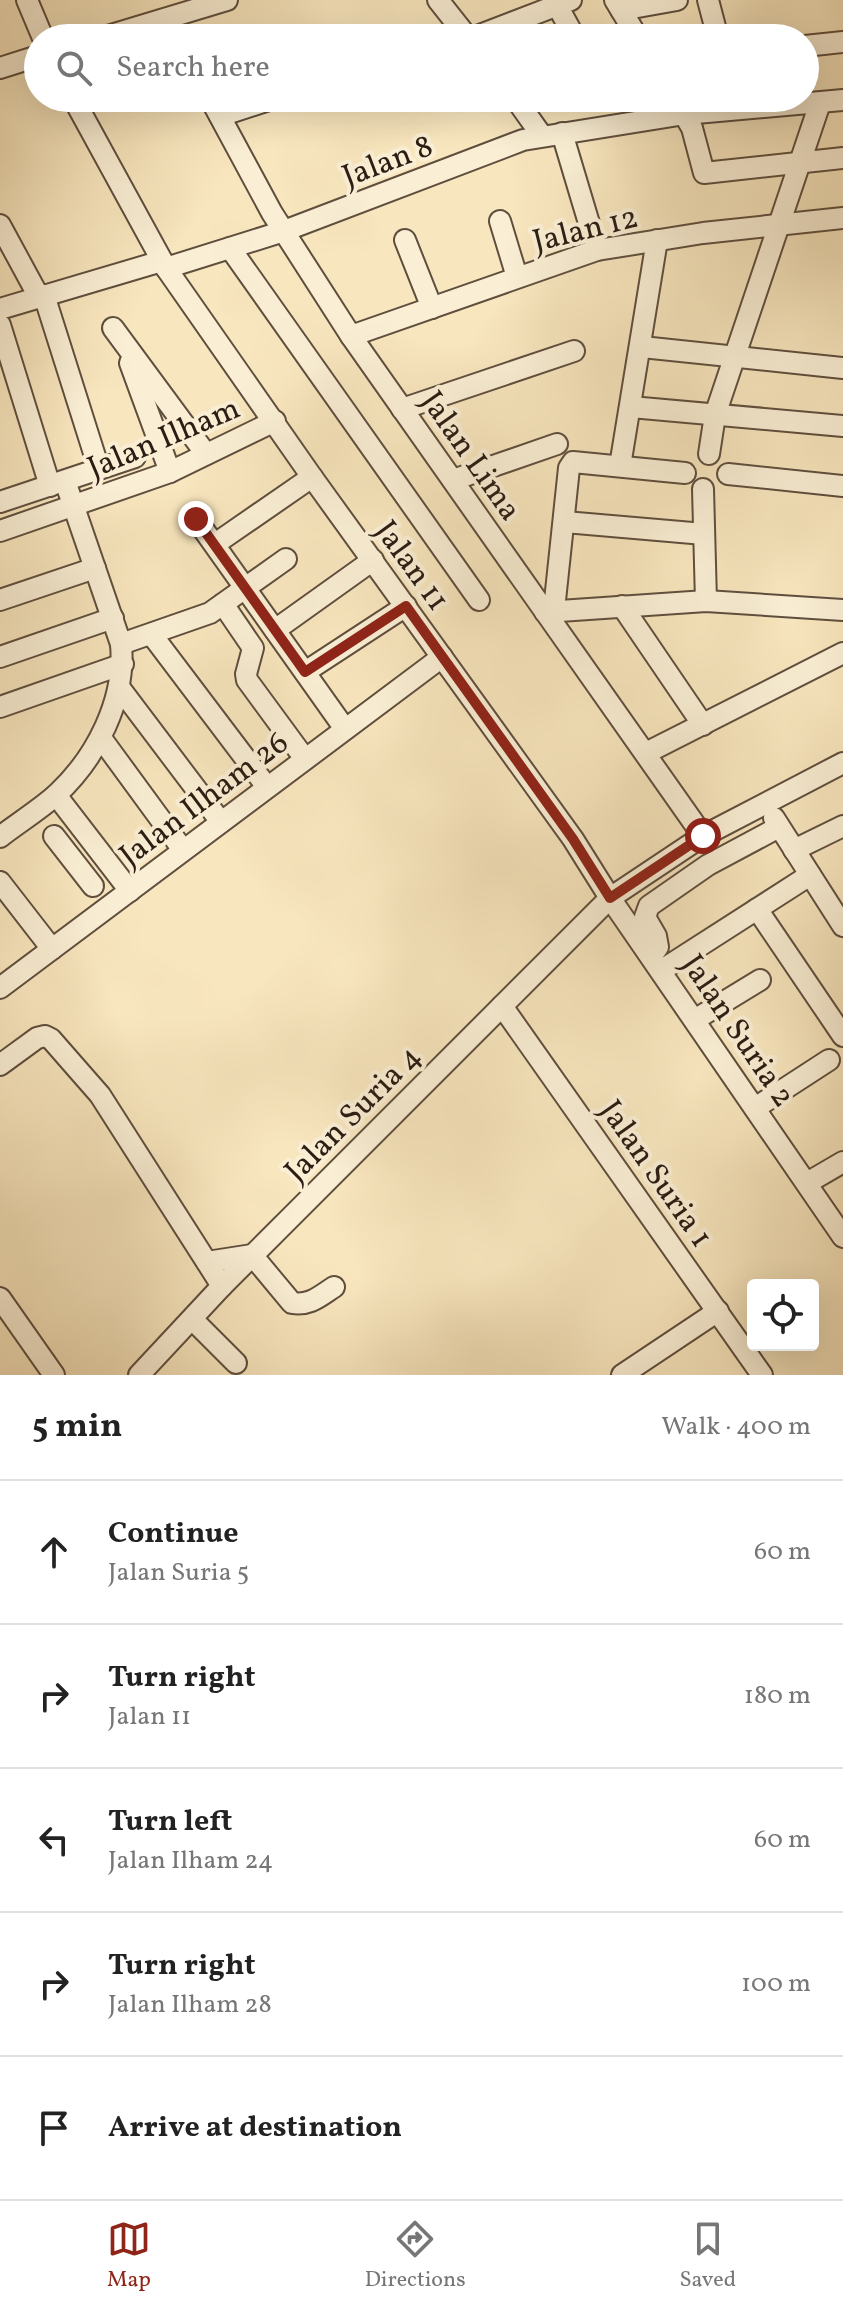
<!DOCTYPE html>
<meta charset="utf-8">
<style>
:root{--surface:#fff;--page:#f2f2f2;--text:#222;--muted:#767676;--line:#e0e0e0;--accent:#8f2418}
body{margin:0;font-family:Vollkorn,serif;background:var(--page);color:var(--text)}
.controls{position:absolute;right:24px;bottom:24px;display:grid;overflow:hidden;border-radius:8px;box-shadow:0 8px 32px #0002}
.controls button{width:72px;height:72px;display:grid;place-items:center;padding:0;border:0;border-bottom:2px solid var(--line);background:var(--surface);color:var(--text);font:40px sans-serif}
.stop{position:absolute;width:24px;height:24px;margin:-18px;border:6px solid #8f2418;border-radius:50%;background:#fff}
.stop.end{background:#8f2418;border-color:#fff;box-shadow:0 2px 8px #0008}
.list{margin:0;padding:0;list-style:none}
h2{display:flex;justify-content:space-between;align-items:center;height:104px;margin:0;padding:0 32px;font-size:34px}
h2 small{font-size:26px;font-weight:400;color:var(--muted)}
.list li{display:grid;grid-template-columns:52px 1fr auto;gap:24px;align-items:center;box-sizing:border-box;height:144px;padding:0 32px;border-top:2px solid var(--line)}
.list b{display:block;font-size:30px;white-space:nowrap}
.list p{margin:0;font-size:26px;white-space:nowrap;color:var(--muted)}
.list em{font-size:26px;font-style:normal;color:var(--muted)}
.icon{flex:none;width:44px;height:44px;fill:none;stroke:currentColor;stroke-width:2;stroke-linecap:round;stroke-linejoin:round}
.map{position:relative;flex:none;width:843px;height:1375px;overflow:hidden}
.search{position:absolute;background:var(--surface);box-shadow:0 8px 32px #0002;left:24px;right:24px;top:24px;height:88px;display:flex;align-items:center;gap:20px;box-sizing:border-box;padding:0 28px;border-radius:44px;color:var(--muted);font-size:30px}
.sheet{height:824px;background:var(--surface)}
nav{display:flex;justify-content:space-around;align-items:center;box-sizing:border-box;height:112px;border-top:2px solid var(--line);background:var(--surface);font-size:22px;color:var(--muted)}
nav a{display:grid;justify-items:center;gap:4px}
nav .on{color:var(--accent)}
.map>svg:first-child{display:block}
</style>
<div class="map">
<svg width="843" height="1375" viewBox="0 0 843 1375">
<rect width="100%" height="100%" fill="#f8e6be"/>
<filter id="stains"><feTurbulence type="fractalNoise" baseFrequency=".0025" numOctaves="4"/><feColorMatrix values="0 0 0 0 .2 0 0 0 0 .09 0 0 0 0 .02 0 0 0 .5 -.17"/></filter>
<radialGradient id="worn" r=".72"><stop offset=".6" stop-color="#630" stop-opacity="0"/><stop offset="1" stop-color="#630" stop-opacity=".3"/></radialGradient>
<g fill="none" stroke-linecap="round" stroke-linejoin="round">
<defs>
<g id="minor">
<polyline points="27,0 43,38"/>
<polyline points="438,0 468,38"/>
<polyline points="615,0 638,38"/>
<polyline points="708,0 718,38"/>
<polyline points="558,7 575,38"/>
<polyline points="621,10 677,0"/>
<polyline points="166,19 177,38"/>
<polyline points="101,38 227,0"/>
<polyline points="472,38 571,0"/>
<polyline points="805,46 843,42"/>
<polyline points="0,68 38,56"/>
<polyline points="73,98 166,268 312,477 573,839 610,898 843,1237"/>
<polyline points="210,98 272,213 351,336 703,836"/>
<polyline points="515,98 542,136"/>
<polyline points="675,98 692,128 704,173 843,158"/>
<polyline points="220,116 275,98"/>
<polyline points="562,133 597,250"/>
<polyline points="500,221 517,277"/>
<polyline points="0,225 39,297"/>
<polyline points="405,240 432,308"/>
<polyline points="230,248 479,600"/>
<polyline points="166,268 284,231 523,140 685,114 843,100"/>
<polyline points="44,295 99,469"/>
<polyline points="0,309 162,261"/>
<polyline points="0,325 50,486"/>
<polyline points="113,328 206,454"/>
<polyline points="351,336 597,250 703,233 843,218"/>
<polyline points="642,347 843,368"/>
<polyline points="130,363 170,472"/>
<polyline points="631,407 843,426"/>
<polyline points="402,409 574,351"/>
<polyline points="709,454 715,415 820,103"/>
<polyline points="620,466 657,240"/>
<polyline points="728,474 843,486"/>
<polyline points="453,480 557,444"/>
<polyline points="703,489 706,601"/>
<polyline points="0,502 135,457"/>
<polyline points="196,519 345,729"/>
<polyline points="565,522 704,534"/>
<polyline points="0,531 170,472 275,421"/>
<polyline points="215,544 312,477"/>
<polyline points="0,600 95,568"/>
<polyline points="223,604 253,648 246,674 247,680 305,759"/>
<polyline points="622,606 703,725"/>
<polyline points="554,610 569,468 573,462 685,473"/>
<polyline points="545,612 706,601 843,610"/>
<polyline points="275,630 373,560"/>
<polyline points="152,635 267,787"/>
<polyline points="121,644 210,613 286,559"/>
<polyline points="0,657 113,618"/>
<polyline points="305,672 406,606"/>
<polyline points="119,687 221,822"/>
<polyline points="0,707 123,664"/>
<polyline points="101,738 183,850"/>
<polyline points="646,753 843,653"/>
<polyline points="56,795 130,891"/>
<polyline points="774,818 843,926"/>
<polyline points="54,836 93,886"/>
<path d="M0 837C18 823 39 810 56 795 96 758 126 700 121 644L65 481"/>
<polyline points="794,850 843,826"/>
<polyline points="0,882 52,949"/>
<polyline points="757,909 843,1036"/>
<polyline points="652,955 658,947 656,936 645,917 649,906 708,865 779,827"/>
<polyline points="662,970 810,875"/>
<polyline points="0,988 442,657"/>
<polyline points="502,1006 762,1375"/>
<polyline points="696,1019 760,980"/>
<polyline points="0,1065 37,1038 45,1036 51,1039 100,1095 222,1286"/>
<polyline points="755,1108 829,1060"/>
<polyline points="807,1183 843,1162"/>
<path d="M207 1262 252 1255 292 1303C310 1306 320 1296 334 1287"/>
<polyline points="0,1298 54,1375"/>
<polyline points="192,1319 236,1363"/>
<polyline points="139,1375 222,1286 610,898 703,836 843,763"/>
<polyline points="622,1375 718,1311"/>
</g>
</defs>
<use href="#minor" stroke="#5f4e3e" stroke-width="24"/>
<use href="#minor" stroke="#faefd5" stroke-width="20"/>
</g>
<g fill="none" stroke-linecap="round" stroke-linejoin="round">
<polyline stroke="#8f2418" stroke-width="10" points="196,519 305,672 406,606 573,839 610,898 703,836"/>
</g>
<g text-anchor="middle" stroke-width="8" stroke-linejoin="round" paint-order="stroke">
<g font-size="32" fill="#2c1c13" stroke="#faefd5">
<text transform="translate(387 160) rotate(-21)" y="11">Jalan 8</text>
<text transform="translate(585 228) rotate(-14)" y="11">Jalan 12</text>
<text transform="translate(163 437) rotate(-23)" y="11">Jalan Ilham</text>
<text transform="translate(472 455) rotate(55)" y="11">Jalan Lima</text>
<text transform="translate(413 565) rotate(54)" y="11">Jalan 11</text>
<text transform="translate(203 798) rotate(-37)" y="11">Jalan Ilham 26</text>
<text transform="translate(739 1030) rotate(56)" y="11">Jalan Suria 2</text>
<text transform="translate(352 1113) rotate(-45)" y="11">Jalan Suria 4</text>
<text transform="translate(657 1173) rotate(55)" y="11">Jalan Suria 1</text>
</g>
</g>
<rect width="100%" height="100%" filter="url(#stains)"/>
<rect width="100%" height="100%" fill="url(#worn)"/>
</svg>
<div class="controls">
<button><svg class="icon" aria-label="locate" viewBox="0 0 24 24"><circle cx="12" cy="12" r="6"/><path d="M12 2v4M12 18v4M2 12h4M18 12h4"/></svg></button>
</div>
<div class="stop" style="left:703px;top:836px"></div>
<div class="stop end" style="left:196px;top:519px"></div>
<div class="search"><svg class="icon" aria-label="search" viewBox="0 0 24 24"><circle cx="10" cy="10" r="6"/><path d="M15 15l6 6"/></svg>Search here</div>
</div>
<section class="sheet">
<h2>5 min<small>Walk · 400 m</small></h2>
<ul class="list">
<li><svg class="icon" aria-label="ahead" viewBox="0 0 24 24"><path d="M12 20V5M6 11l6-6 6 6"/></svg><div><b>Continue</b><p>Jalan Suria 5</p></div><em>60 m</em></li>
<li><svg class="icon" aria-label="right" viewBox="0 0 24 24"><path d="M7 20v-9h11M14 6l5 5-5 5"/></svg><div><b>Turn right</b><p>Jalan 11</p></div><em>180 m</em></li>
<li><svg class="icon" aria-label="left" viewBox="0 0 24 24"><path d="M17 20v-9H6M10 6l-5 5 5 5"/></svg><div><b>Turn left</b><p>Jalan Ilham 24</p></div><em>60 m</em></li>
<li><svg class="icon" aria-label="right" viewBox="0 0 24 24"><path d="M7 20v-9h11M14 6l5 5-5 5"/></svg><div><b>Turn right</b><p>Jalan Ilham 28</p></div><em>100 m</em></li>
<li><svg class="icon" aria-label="arrive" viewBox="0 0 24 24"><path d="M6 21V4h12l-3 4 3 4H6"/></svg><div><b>Arrive at destination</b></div></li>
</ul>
</section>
<nav>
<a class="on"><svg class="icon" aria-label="map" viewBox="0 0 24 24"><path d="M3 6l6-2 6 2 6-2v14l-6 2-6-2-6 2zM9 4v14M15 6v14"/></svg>Map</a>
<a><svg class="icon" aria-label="directions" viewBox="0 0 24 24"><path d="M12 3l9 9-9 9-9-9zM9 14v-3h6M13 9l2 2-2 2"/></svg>Directions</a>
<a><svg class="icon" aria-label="saved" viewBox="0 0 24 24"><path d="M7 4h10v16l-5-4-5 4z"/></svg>Saved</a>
</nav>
